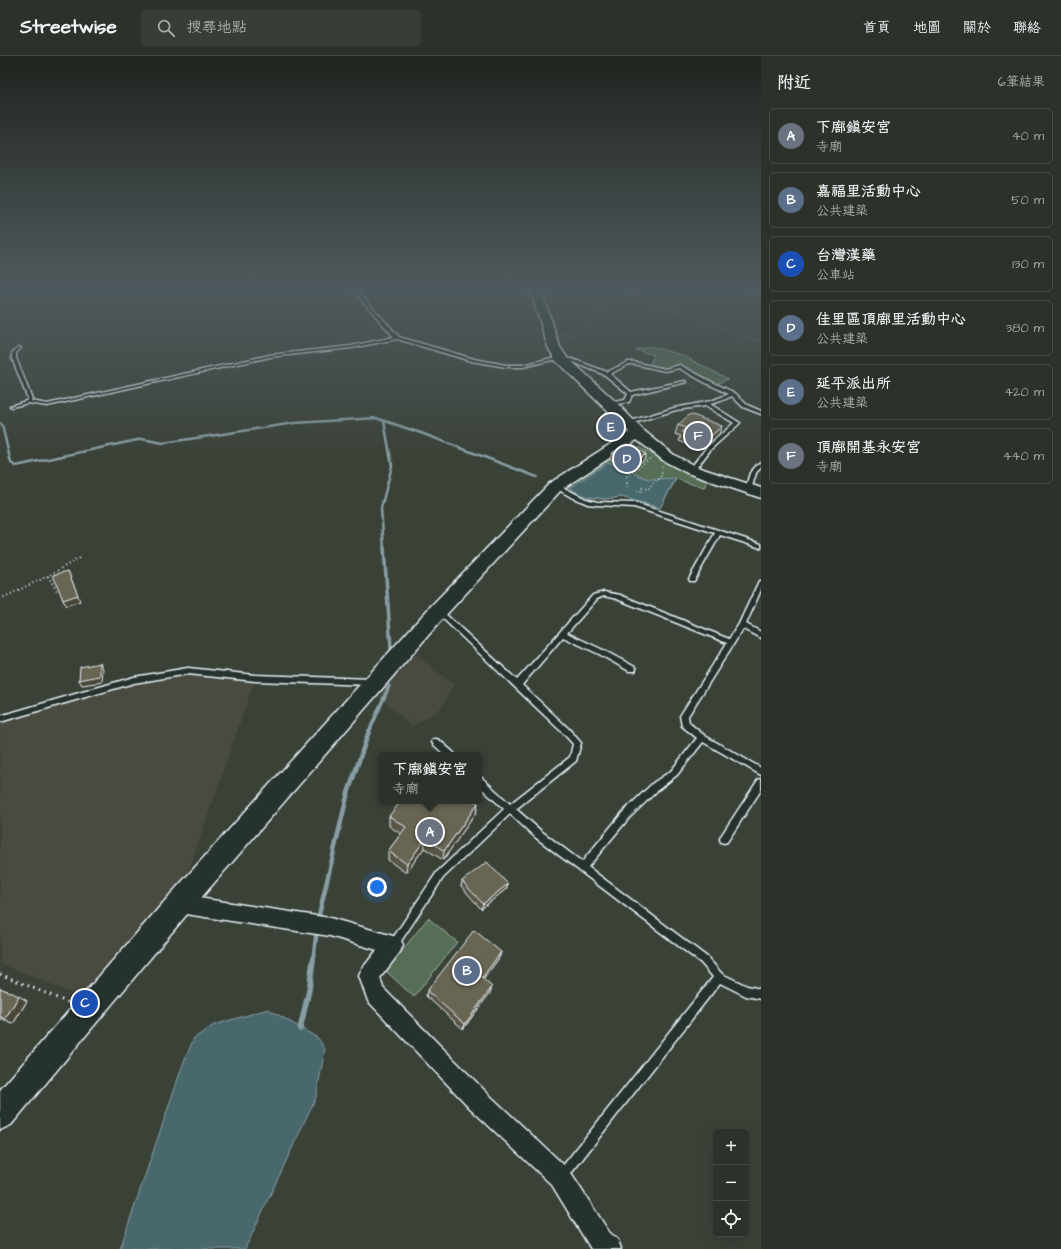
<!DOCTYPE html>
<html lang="zh-TW">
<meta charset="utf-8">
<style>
:root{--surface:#2c322a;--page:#383e36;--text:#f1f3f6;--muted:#a6aaa8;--line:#484d47;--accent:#ff9aa2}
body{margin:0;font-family:"Architects Daughter","LXGW WenKai TC",sans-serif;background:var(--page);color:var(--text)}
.controls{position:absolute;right:12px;bottom:12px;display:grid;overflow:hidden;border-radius:6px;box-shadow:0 4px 16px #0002}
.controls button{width:36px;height:36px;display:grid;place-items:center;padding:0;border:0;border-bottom:1px solid var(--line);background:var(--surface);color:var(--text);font:20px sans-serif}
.you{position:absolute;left:377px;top:831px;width:14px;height:14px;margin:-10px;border:3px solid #fff;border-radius:50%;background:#1a73e8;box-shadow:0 0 0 6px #1a73e833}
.badge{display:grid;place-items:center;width:26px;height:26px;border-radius:50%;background:var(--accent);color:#fff;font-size:13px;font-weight:700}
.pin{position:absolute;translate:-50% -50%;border:2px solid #fff;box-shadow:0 1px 4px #0006}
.popup{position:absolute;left:378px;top:696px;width:104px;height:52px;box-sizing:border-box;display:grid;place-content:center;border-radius:6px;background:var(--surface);filter:drop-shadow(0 1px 3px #0005);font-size:13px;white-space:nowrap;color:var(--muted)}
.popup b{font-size:15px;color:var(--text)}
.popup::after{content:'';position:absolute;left:50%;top:100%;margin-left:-8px;border:8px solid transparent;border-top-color:var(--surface)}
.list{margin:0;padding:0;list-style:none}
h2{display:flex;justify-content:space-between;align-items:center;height:52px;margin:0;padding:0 16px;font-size:17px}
h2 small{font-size:13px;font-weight:400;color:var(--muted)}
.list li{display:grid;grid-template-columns:26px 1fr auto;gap:12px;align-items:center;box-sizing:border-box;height:56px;margin:0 8px 8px;padding:0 8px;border:1px solid var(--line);border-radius:6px}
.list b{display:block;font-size:15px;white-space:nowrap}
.list p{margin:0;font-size:13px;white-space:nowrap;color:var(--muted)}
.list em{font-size:13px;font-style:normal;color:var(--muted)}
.icon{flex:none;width:22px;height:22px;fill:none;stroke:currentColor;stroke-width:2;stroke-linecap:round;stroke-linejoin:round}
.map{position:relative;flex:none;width:761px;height:1193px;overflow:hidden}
header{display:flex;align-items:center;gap:24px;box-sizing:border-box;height:56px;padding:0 20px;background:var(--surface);border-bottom:1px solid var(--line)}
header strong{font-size:19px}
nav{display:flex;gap:22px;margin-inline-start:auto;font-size:14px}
.search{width:280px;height:36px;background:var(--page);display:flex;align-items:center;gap:10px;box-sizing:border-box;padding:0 14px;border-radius:6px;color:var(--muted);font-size:15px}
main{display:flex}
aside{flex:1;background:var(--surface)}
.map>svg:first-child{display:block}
</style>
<header>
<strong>Streetwise</strong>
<div class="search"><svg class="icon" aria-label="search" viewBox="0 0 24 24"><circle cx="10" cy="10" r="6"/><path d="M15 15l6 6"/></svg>搜尋地點</div>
<nav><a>首頁</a><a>地圖</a><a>關於</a><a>聯絡</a></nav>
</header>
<main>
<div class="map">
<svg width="761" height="1193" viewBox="0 0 761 1193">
<rect width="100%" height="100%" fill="#3a4238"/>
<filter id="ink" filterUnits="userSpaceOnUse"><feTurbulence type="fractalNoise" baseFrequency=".025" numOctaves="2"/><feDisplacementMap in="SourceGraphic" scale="8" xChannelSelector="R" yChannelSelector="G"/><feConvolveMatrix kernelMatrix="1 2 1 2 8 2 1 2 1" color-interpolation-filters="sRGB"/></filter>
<g filter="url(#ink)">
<g fill="#484c40">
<polygon points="412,595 454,629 440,653 412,671 377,638"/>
<polygon points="189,619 254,626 185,825 82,942 0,907 0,666 135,628"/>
</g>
<g fill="#546e55" stroke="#9eb0a6">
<polygon points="650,290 684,300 728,323 716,328 679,309 664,313 649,310 654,299 636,294"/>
<polygon points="625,388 636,390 681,413 708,423 704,432 676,423 660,452 622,441 605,443 588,441 577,437 566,429"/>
<polygon points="428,862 457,886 414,941 386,915"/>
</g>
<g fill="#48676e" stroke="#889ea5">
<polygon points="608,406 648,423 676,422 660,452 622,441 605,443 588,441 577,437 570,432"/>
<polygon points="268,953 318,982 325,993 316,1041 245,1193 120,1193 183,1008 194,982 214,969"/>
</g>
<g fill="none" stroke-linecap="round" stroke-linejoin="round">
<polyline stroke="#889ea5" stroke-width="2" points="751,233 755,233"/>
<g stroke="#889ea5" stroke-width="2.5">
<polyline points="0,367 2,369 11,407 16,410 142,383 163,387 295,367 376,362 421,377 537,421"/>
<polyline points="384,493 381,452 392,410 384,365"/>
</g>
<g stroke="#889ea5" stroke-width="3.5">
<polyline points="384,492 391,593"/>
<polyline points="369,676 389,630"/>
</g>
<g stroke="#889ea5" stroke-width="4.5">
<polyline points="318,863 347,740 369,675"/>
<polyline points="313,905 317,873"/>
</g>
<polyline stroke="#889ea5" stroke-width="5.5" points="300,973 309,934 313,904"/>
<defs>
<g id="lane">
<polygon points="352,233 356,233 399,281 474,303 506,309 523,309 552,302 572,303 607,316 628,306 634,306 665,313 680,309 708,324 735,337 747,349 761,355 761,358 743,351 732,340 721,345 710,348 740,367 711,393 694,415 692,416 689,414 707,391 734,367 705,350 676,354 627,369 624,367 674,352 711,345 729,338 704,326 679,312 665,315 634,308 629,308 610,318 631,336 685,325 687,326 632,339 629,346 610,349 608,349 608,347 625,344 628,338 626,336 605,319 571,305 552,304 523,311 506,311 471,305 397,283 351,292 270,301 47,350 28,347 12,351 10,350 26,345 28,343 12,302 12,297 19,291 21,292 16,297 16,302 32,343 31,345 47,348 270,299 351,290 394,281"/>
<polygon points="761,406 761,411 756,417 751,434 748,436 746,435 745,434 750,417 759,407"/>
<polygon points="556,428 586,443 597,446 635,447 761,488 761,492 720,479 694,525 690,525 689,523 715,477 634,451 597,449 588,448 571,441 554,431 554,429"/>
<path d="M759 525H761V534L746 568 761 576V582L743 573 688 660 689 667 705 680 761 712V719L703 686 677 719 659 733 629 762 588 811 707 901 722 918 747 930 761 933V943L746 940 720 927 566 1124 562 1126 558 1124 556 1120 558 1116 713 921 701 907 535 781 510 758 443 822 397 891 394 893 391 891 389 888 437 816 504 753 479 730V721L482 722 510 748 570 701 573 688 563 677 435 555 436 553H440L517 624 593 539 604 536 620 539 729 583 739 568ZM604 540 617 543 727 587 680 660 682 670 697 682 671 715 653 727 623 756 582 806 541 775 516 753 576 705 581 687 569 673 522 629 563 581 599 598 629 615H635L636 613 635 611 603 594 567 577 597 543Z"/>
<polygon points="188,612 255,619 371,623 374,624 375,626 374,628 371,629 255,625 188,618 134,627 0,666 0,660 134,621"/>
<polygon points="436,683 439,684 454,697 455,699 445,699 433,688 432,686 433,684"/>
<polygon points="761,723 761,734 727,786 724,787 721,786 720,783 721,780 758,724"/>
</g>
<polygon id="street" points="179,839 330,862 400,882 403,889 400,896 380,922 383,932 487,1037 568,1113 609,1176 618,1184 621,1193 591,1193 552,1129 471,1053 368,945 359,920 362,913 377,894 330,880 179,857 173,854 170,848 173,842"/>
<polygon id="secondary" points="530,233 541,233 560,291 566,300 615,345 643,374 674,399 697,411 761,432 761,442 687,417 664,405 637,384 562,433 445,560 188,857 11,1069 0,1074 0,1034 170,839 431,550 550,427 629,376 556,305 548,291"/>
</defs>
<use href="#lane" stroke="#e8f1f8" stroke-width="3"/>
<use href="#street" stroke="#e8f1f8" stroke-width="3"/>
<use href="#secondary" stroke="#e8f1f8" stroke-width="3"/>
<g stroke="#e8f1f8" stroke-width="1" stroke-dasharray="0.5 2" stroke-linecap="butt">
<path d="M561 278H576C591 263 606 242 629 240L708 265 725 275 761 285"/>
<polyline points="691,328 697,331 700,330"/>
</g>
<g stroke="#e8f1f8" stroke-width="1.5" stroke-dasharray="1 2.5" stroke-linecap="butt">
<polyline points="627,431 627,420 652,401"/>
<polyline points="637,435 641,435 642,432 648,433 655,425 659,424 662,418 662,410"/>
</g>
<g stroke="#e8f1f8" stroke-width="2" stroke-dasharray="1 3" stroke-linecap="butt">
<polyline points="48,520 57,535"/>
<polyline points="0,543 48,520 79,502"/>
</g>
<polyline stroke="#e8f1f8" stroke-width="3" stroke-dasharray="1.5 4.5" stroke-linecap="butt" points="0,918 69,947"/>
<use href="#lane" fill="#26332d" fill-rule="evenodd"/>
<use href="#street" fill="#26332d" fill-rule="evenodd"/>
<use href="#secondary" fill="#26332d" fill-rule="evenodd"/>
</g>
<g fill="#5a5747" stroke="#e8f1f8">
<polygon points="602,365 621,371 613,377 601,371"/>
<polygon points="678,369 722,370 719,378 706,390 695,387 692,390 679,385 681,380 675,378"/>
<polygon points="612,397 644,404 629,413 610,403"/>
<polygon points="478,747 476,757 443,804 424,792 406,817 388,804 388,795 401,778 389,770 389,760"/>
<polygon points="462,825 508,828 506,833 481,853 461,830"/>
<polygon points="501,896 499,902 483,924 492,931 490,937 463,973 426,940 427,935"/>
<polygon points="0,932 27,945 13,968 0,963"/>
</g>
<g fill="#4a4739" stroke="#e8f1f8">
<polygon points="623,365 621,371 613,377 615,371"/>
<polygon points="722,370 719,378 706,390 709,382"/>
<polygon points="699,378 695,387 692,390 695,381"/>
<polygon points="646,398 644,404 629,413 631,407"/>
<polygon points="68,515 80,545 66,550 63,544"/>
<polygon points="100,607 103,613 102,626 82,629 79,624"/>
<polygon points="478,747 476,757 443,804 444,795"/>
<polygon points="426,782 424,792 406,817 407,808"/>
<polygon points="508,828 506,833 481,853 483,848"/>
<polygon points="501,896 499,902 480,928 482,922"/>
<polygon points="492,931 490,937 463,973 465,968"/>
<polygon points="19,940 27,945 13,968 5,963"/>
</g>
<g fill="#696552" stroke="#e8f1f8">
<polygon points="616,358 623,365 615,371 602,365"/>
<polygon points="690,358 722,370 709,382 699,378 695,381 682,376 686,372 678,369"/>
<polygon points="627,388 646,398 631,407 612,397"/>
<polygon points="68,515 78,539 63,544 53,519"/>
<polygon points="100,607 100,620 79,624 80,611"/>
<polygon points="401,745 475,745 478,747 444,795 426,782 407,808 388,795 406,771 389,760"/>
<polygon points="487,806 508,828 483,848 462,825"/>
<polygon points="474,874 501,896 482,922 492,931 465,968 427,935"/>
<polygon points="0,932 19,940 5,963 0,961"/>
</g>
</g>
<linearGradient id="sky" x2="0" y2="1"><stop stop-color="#20241f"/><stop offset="0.58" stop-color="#4f5a5e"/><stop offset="1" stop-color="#4f5a5e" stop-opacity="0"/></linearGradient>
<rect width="761" height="400" fill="url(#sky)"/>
</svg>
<div class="controls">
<button>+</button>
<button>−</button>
<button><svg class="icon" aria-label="locate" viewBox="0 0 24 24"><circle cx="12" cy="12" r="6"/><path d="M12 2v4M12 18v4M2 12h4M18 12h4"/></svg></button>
</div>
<div class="you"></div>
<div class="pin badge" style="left:430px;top:776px;background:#6b7280">A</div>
<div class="popup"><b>下廍鎮安宮</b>寺廟</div>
<div class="pin badge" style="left:467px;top:915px;background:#5c6f8a">B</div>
<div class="pin badge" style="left:85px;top:947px;background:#1a4fb4">C</div>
<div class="pin badge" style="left:627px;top:403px;background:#5c6f8a">D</div>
<div class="pin badge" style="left:611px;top:371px;background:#5c6f8a">E</div>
<div class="pin badge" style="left:698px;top:380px;background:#6b7280">F</div>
</div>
<aside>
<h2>附近<small>6筆結果</small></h2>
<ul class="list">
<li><span class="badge" style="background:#6b7280">A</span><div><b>下廍鎮安宮</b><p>寺廟</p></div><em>40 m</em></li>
<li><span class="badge" style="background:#5c6f8a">B</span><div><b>嘉福里活動中心</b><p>公共建築</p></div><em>50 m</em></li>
<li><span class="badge" style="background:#1a4fb4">C</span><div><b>台灣漢藥</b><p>公車站</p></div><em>130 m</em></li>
<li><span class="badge" style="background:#5c6f8a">D</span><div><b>佳里區頂廍里活動中心</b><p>公共建築</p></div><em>380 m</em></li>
<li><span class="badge" style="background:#5c6f8a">E</span><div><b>延平派出所</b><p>公共建築</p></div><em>420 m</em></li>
<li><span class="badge" style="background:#6b7280">F</span><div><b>頂廍開基永安宮</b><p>寺廟</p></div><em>440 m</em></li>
</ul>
</aside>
</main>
